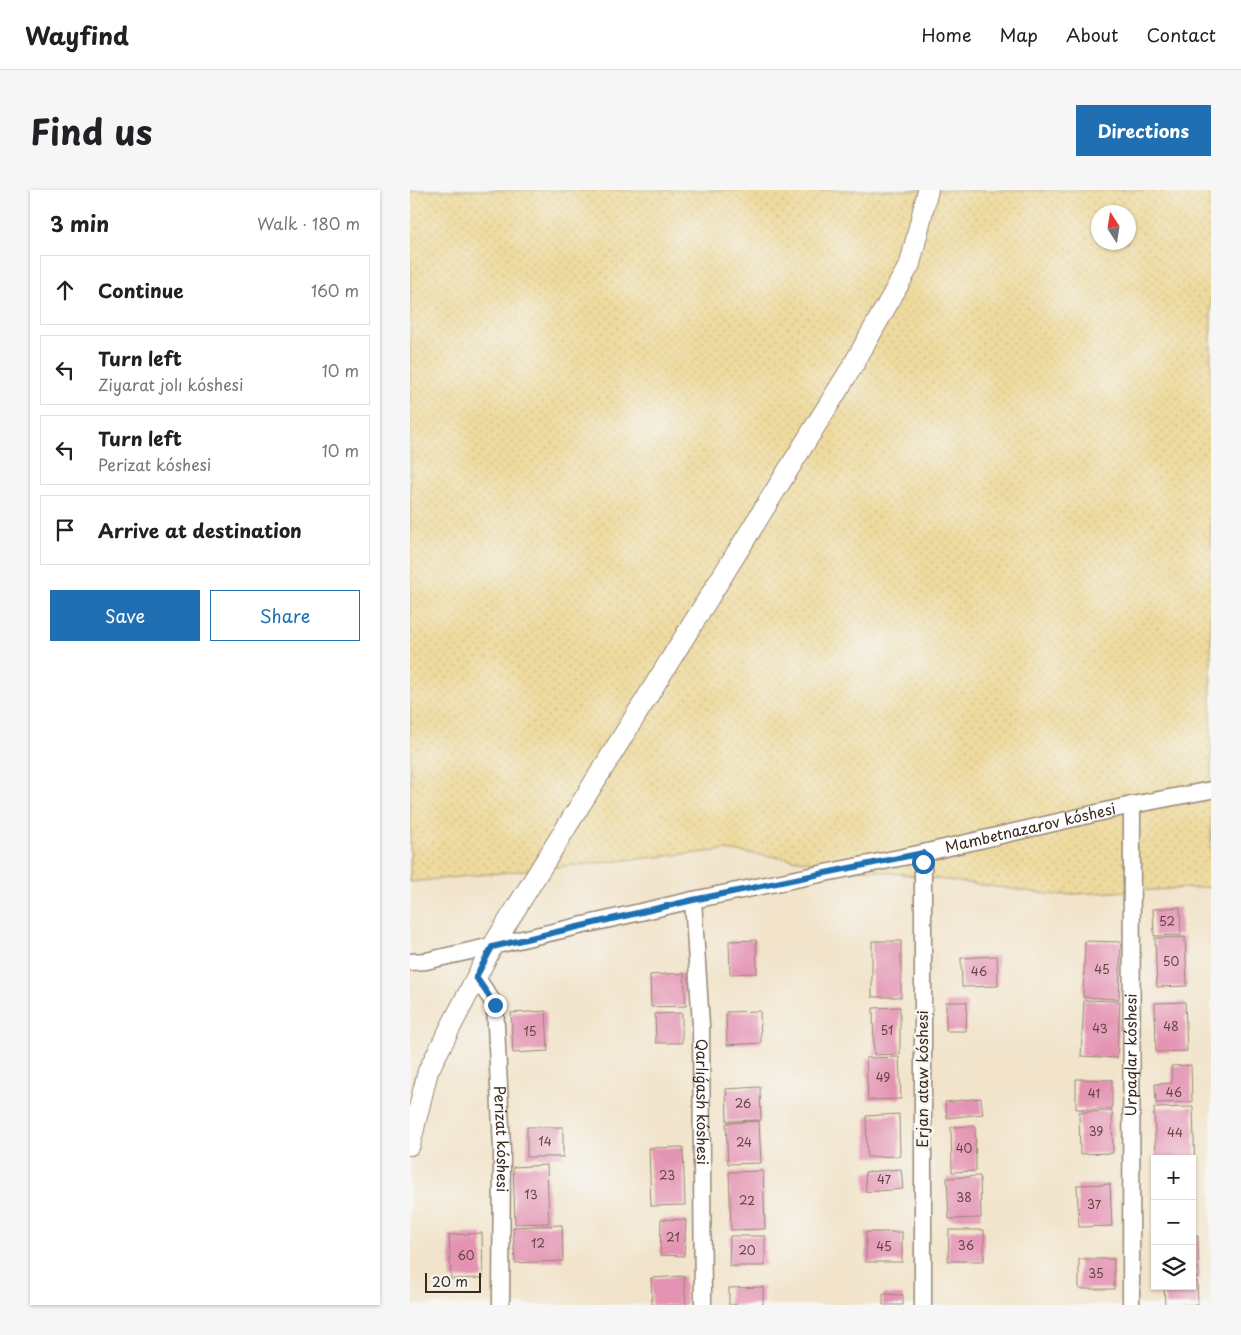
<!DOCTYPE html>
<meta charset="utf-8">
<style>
:root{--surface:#fff;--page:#f6f6f6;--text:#202124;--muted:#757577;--line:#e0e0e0;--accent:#1f6fb2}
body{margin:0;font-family:"Playpen Sans",sans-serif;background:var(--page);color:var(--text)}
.controls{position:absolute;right:15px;bottom:15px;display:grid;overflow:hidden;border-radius:0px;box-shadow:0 1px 4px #0004}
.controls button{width:45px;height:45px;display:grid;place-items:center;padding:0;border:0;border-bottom:1px solid var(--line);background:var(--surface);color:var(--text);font:25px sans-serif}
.compass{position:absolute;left:681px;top:15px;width:45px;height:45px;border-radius:50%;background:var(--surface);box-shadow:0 1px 4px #0004;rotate:348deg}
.scale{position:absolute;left:15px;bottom:12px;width:56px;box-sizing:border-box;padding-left:5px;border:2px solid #3b2a1e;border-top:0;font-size:14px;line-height:18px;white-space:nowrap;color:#3b2a1e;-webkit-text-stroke:4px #f6f6f2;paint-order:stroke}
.stop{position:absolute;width:15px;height:15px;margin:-11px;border:4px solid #1f6fb2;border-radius:50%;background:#fff}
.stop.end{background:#1f6fb2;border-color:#fff;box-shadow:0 1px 5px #0008}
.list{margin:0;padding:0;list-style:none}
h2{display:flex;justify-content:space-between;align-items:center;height:65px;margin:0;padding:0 20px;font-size:21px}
h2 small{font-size:16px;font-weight:400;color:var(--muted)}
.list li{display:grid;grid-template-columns:32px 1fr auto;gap:15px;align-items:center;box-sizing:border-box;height:70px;margin:0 10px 10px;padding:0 10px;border:1px solid var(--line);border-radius:0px}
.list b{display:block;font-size:19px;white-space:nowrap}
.list p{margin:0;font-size:16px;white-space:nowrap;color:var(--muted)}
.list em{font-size:16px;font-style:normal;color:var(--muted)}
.actions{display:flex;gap:10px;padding:15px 20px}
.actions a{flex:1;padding:11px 0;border:1px solid var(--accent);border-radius:0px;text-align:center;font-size:18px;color:var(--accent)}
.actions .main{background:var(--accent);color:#fff}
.icon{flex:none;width:28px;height:28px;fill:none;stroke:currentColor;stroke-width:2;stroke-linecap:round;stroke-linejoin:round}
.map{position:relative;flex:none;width:801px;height:1115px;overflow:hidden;border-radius:0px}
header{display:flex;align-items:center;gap:30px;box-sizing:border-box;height:70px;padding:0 25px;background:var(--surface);border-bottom:1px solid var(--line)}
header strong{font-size:24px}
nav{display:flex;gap:28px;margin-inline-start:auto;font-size:18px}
.intro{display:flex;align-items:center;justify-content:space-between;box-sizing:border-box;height:120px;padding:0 30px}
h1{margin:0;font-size:35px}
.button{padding:12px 22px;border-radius:0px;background:var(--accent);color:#fff;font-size:18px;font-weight:700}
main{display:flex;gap:30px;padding:0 30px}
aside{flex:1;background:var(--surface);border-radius:0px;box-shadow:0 1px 4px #0004}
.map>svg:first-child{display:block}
</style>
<header>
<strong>Wayfind</strong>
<nav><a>Home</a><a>Map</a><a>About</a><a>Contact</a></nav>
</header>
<div class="intro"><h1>Find us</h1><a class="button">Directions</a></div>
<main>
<aside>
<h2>3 min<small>Walk · 180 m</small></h2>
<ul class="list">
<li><svg class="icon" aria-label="ahead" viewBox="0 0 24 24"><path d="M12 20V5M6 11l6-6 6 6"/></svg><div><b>Continue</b></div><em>160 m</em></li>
<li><svg class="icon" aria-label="left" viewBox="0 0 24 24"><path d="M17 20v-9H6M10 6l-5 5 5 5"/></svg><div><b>Turn left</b><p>Ziyarat jolı kóshesi</p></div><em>10 m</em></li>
<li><svg class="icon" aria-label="left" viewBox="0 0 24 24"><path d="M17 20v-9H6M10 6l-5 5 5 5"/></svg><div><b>Turn left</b><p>Perizat kóshesi</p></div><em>10 m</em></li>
<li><svg class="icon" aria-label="arrive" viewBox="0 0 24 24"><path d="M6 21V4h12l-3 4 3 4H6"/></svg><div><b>Arrive at destination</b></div></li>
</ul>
<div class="actions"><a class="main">Save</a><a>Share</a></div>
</aside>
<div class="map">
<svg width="801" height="1115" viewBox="0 0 801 1115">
<defs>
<pattern id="sand-dots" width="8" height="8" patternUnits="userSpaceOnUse" patternTransform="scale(1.25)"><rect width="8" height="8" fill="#eeda9e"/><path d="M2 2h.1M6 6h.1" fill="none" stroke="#cdbb88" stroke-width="1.8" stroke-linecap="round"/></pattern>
</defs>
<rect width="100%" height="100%" fill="#f6f6f2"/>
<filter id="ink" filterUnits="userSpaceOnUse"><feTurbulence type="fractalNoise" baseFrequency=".02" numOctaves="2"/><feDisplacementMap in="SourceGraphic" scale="10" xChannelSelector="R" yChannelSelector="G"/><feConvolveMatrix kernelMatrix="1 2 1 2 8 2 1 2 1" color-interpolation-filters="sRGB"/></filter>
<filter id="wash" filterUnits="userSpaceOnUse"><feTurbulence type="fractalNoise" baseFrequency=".0096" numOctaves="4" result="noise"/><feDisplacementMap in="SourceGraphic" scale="20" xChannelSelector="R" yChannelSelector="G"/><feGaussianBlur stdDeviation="1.12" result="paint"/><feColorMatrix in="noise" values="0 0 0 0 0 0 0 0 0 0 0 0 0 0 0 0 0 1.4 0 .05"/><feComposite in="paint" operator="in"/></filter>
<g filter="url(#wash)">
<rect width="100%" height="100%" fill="#f2e4cb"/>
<path fill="url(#sand-dots)" stroke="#94825e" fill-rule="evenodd" d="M0 0H801V697L645 705 315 660 0 692ZM688 22H718V52H688Z"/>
<g id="blocks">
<g fill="#e493b2">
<polygon points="770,717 771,745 744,746 743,719"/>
<polygon points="775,747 777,796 747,797 745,748"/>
<polygon points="346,750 347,783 320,784 319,751"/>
<rect x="462" y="751" width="29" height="56"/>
<polygon points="675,751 711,752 709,809 673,807"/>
<polygon points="587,766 588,796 552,797 551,768"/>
<polygon points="274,783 276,816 241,817 240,785"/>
<polygon points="674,810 710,811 707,868 671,866"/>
<polygon points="536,812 557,812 556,841 536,841"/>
<polygon points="775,812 777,861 746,862 745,813"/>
<polygon points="490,817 490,864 464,865 463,818"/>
<polygon points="136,821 138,861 103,863 101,823"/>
<polygon points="350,821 351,853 317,855 316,822"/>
<polygon points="272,823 272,853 246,853 245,824"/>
<polygon points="489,867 491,909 458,910 456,868"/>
<polygon points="781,875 782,912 746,913 745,894 762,893 761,876"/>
<polygon points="666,889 702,890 702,919 666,919"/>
<polygon points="350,897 351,930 317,931 316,899"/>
<polygon points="571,908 573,924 537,928 535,912"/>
<polygon points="783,917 785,982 782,982 782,969 746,969 744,918"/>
<polygon points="702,921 703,963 670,964 669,922"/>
<polygon points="489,924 490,966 457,967 456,926"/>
<polygon points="349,931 351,973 318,974 316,933"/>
<polygon points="565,936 566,981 542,982 541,937"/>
<rect x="117" y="937" width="36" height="30"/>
<polygon points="273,957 275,1015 241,1016 239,958"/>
<polygon points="137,975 139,1033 105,1034 103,977"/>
<polygon points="491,979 493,999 456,1002 455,982"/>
<polygon points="353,981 355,1039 321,1040 319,982"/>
<polygon points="570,986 571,1028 539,1029 537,988"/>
<polygon points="700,994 702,1036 669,1037 667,995"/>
<polygon points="782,1000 784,1000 785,1031 782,1031"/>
<polygon points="251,1029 276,1030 274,1066 250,1065"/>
<polygon points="152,1035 153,1071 105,1073 103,1037"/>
<polygon points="539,1040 574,1040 574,1071 538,1071"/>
<rect x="456" y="1042" width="36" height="30"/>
<polygon points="72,1043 73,1088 41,1089 39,1045"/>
<polygon points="320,1046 355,1046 355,1076 319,1076"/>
<polygon points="788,1046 789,1088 782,1088 782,1047"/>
<rect x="669" y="1069" width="35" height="30"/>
<polygon points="274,1086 276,1115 242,1115 241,1088"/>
<polygon points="782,1091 787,1091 788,1115 755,1115 754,1096 782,1096"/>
<polygon points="353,1097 353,1115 319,1115 319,1098"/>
<polygon points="473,1104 493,1105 493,1115 473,1115"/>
</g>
</g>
</g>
<g filter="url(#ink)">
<use href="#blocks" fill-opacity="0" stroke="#968774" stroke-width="1"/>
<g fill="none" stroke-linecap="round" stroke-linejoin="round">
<defs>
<g id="minor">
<path id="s1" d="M283 710 291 835 293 1115"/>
<path id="s2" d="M0 772 16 771 283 710 513 663 722 615 801 600"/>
<path id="s3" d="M66 787 85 815 92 958 91 1115"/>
<polyline points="513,1115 513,663"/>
<path id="s4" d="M721 1115 722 615"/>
</g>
<polyline id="tertiary" points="0,955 18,881 82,757 442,177 500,74 518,0"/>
</defs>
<use href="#minor" stroke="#968774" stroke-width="19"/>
<use href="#tertiary" stroke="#968774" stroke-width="22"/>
<use href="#minor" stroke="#fff" stroke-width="16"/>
<use href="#tertiary" stroke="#fff" stroke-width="20"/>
</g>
</g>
<g fill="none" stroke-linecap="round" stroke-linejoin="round" filter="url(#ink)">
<polyline stroke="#1f6fb2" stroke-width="6" points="85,815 66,787 82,757 283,710 513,663 513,672"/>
</g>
<g text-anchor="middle" stroke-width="5" stroke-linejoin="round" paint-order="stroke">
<g font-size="12" fill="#654443">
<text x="757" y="736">52</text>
<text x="761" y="776">50</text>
<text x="692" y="784">45</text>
<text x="569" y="786">46</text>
<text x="761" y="841">48</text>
<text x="690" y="843">43</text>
<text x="477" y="845">51</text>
<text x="120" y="846">15</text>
<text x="473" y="892">49</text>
<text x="764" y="907">46</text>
<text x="684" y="908">41</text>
<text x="333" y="918">26</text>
<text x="686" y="946">39</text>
<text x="765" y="947">44</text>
<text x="135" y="956">14</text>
<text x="334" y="957">24</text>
<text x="554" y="963">40</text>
<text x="257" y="990">23</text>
<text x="474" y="994">47</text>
<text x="121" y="1009">13</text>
<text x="554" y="1012">38</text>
<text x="337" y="1015">22</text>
<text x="684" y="1019">37</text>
<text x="263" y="1052">21</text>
<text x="128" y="1058">12</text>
<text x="556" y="1060">36</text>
<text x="474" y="1061">45</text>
<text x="337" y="1065">20</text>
<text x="56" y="1070">60</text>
<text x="686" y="1088">35</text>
</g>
<g font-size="15" fill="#3b2a1e" stroke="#f6f6f2">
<text dy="5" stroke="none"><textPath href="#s2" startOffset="635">Mambetnazarov kóshesi</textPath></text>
<text dy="5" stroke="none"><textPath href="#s4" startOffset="250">Urpaqlar kóshesi</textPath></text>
<text transform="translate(513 889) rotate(-90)" y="5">Erjan ataw kóshesi</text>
<text dy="5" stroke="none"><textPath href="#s1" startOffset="202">Qarlıǵash kóshesi</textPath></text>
<text dy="5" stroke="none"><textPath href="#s3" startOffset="168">Perizat kóshesi</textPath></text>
</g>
</g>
</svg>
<div class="controls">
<button>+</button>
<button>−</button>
<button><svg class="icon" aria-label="layers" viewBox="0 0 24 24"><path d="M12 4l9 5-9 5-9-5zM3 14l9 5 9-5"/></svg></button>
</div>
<svg class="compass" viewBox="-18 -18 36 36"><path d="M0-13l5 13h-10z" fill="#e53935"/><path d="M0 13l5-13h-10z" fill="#757577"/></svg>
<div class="scale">20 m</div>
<div class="stop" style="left:513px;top:672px"></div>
<div class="stop end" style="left:85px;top:815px"></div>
</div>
</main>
